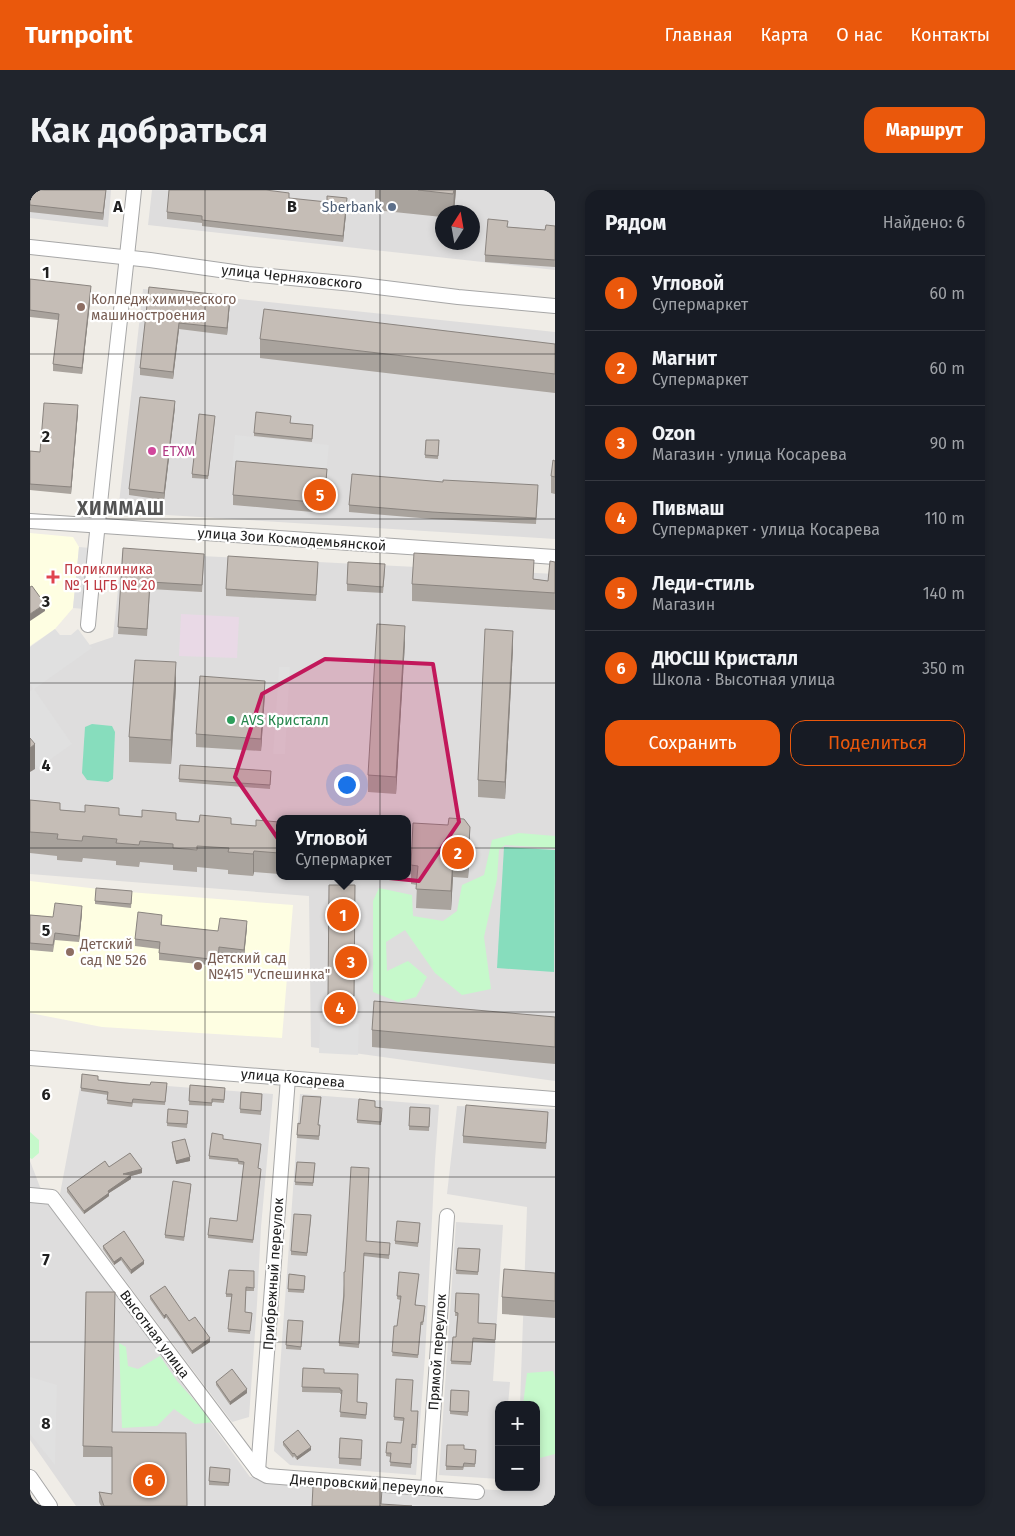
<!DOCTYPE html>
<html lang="ru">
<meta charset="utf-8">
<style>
:root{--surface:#171b24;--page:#20242c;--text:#f1f3f6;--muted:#9ea1a6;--line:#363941;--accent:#ea580c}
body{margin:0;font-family:"Fira Sans",sans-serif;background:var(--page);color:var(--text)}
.controls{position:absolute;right:15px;bottom:15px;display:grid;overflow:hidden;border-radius:10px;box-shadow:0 2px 8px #0003}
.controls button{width:45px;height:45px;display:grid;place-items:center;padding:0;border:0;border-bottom:1px solid var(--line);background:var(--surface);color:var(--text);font:25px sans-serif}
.compass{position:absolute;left:405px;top:15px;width:45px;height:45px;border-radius:50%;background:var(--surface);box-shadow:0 2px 8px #0003;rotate:11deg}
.you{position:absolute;left:316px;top:594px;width:18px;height:18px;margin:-12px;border:4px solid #fff;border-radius:50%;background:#1a73e8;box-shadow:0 0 0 8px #1a73e833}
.badge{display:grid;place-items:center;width:32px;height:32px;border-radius:50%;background:var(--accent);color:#fff;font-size:16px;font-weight:700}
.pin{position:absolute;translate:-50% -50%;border:2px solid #fff;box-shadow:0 1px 5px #0006}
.popup{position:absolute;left:246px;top:625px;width:135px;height:65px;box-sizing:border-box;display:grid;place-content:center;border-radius:10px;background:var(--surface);filter:drop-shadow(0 1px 4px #0005);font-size:16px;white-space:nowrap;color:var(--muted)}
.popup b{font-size:19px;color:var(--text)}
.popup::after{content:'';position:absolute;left:50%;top:100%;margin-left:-10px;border:10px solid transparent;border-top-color:var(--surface)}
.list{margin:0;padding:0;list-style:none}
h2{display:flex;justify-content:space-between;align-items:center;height:65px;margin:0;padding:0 20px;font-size:21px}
h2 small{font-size:16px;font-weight:400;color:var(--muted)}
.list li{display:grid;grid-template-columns:32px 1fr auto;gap:15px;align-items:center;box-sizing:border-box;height:75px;padding:0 20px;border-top:1px solid var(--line)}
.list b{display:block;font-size:19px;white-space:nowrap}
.list p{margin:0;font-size:16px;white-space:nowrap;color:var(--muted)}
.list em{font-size:16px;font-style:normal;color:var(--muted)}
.actions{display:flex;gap:10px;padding:15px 20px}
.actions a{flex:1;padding:11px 0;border:1px solid var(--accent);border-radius:15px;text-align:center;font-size:18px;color:var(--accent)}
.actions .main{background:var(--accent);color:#fff}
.map{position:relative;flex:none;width:525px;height:1316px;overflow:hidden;border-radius:15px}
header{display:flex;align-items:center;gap:30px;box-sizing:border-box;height:70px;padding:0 25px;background:var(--accent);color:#fff}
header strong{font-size:24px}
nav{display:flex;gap:28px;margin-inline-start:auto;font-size:18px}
.intro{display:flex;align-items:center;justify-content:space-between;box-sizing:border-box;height:120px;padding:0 30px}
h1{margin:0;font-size:35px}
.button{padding:12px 22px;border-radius:15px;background:var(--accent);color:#fff;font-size:18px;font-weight:700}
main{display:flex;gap:30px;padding:0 30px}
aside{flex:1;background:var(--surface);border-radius:15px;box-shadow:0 2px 8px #0003}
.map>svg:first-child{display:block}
</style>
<header>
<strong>Turnpoint</strong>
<nav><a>Главная</a><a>Карта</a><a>О нас</a><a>Контакты</a></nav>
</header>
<div class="intro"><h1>Как добраться</h1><a class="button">Маршрут</a></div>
<main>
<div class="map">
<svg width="525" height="1316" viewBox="0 0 525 1316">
<rect width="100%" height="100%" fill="#f0ede7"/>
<g fill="#dedddd" fill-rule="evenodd">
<polygon points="0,0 81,0 78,37 0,28"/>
<path d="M122 0H525V80L118 35ZM412 22H442V52H412Z"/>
<polygon points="113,99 525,142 525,349 88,322"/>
<path d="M92 362 525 384V891L281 857 279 706 0 684V475L83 447ZM249 629H377V686H249Z"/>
<polygon points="52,887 111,894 243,904 231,1037 227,1114 219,1227 202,1232 30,1004"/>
<polygon points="270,904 409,915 405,970 395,1166 386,1285 260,1275 244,1261"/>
<polygon points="427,916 525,919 525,1316 46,1316 0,1250 0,971 10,997 220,1287 486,1301 486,1297 506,1297 506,1215 490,1215 497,1017 417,1004"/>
<polygon points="426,1032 473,1035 463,1191 480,1192 478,1215 469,1215 469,1289 409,1285"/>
</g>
<polygon fill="#e9d9e6" points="151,424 209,427 207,468 149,466"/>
<g fill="#fefee2">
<polygon points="0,343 43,347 49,357 43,418 25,439 0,456"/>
<polygon points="0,691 86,701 263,715 252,848 72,837 0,823"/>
</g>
<g fill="#c6f9cb">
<polygon points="489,643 525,646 525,658 475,655 469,660 467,689 454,747 461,799 432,805 405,783 375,740 356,752 357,781 378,771 397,787 386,807 368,812 343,802 343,711 349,698 382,705 383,726 413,731 427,721 432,695 454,685 462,650"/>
<polygon points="0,942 9,950 9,963 2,969 0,968"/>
<polygon points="89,1153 96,1157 98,1176 108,1179 130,1166 147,1191 184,1232 165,1234 144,1219 127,1236 92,1238"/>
<polygon points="523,1181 525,1188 525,1264 506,1269 506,1215 493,1215 497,1183"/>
</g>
<g fill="#87ddbd">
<polygon points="62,534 82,536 85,542 83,589 78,592 57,590 52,583 55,537"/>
<polygon points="474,657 525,660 524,782 467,778"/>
</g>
<g fill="#e0e0e0">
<polygon points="205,245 299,255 296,286 202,277"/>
<polygon points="49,357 72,359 66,420 43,418"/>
<polygon points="25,439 30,445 41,445 48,439 62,458 4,499 42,554 8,578 0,567 0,501 3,499 0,494 0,457"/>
<polygon points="249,477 260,477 255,564 243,564"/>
<polygon points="290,832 329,834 328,865 289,863"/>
<polygon points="0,1187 27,1195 25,1275 0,1244"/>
</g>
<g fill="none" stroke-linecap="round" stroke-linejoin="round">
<defs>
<g id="minor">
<polyline points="0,57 120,70 218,84 323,94 428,107 525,116"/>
<polyline points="0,331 525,367"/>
<path d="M58 435C71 290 89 145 104 0"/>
<polyline points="0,868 525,909"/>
<polyline points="0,1005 22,1007 228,1281 237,1286 447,1302"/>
<polyline points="228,1281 258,888"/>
<polyline points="0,1287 20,1316"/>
<polyline points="398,1298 417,1026"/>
</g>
</defs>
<use href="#minor" stroke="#a7a7a7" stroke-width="16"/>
<use href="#minor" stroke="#fff" stroke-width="14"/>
</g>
<g fill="#a9a39d">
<polygon points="0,0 76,0 73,30 0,22"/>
<polygon points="345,0 426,0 424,22 412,22 412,27 345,20"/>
<polygon points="259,8 317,15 313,52 172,36 172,33 137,29 137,22"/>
<polygon points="525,36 525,77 455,72 455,65 478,37 515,40"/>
<polygon points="0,89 61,103 52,184 23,181 23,174 28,130 0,127"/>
<polygon points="119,97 200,112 197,145 149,139 143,189 110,185 110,178"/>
<polygon points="230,149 525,154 525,203 230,168"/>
<polygon points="145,217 134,310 99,305 99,299"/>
<polygon points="48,222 41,304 0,300 0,261 10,262"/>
<polygon points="185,229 178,289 162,288 162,284"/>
<polygon points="260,233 283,239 282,252 224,246 224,243"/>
<polygon points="396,250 409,250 408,269 395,268"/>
<polygon points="525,271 525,304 521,303 521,286"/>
<polygon points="297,289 294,323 203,315 203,305"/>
<polygon points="508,302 506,334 402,329 319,322 319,315"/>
<polygon points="93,358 174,370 172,402 120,399 117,446 88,444"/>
<polygon points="525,372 525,420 382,411 382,394 504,389 518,391"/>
<polygon points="288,378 286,411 196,406 196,399"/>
<polygon points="355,380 353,403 317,401 317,394"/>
<polygon points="375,452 366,604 338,602 338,585"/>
<polygon points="483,458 475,609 448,607 448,590"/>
<polygon points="146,497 141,574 99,572 99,547"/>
<polygon points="235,503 231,561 166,557 166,544"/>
<polygon points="150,575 241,581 240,599 149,592"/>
<polygon points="0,610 30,620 226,636 249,632 249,684 224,682 223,686 198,684 198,680 167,677 167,682 143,680 143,675 110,672 109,677 86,675 86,671 53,668 52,672 27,670 27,666 0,663"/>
<polygon points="440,656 438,688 423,687 421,720 386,718 387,695 381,694 381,675"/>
<polygon points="254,686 267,686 267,690 254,689"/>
<polygon points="299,695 325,695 324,823 298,823"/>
<polygon points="102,705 101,718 65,714 65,711"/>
<polygon points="52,723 49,752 25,750 23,762 0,760 0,725 23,727"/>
<polygon points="132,731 132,735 188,741 217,737 214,767 189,764 188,776 129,770 129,759 105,756 105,749"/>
<polygon points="525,827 525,874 342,857 342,840"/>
<polygon points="68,890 120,895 137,893 135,915 103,913 102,917 77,914 78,905 51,901 51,898"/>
<polygon points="160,895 195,898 194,913 182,912 182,916 159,915"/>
<polygon points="211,902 232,904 231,925 210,923"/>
<polygon points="345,917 352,918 351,935 327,933 327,930"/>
<polygon points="380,917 400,918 399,941 379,940"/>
<polygon points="138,919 158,921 157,938 137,936"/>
<polygon points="518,929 516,959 433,953 433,946"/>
<polygon points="268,933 290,935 289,950 267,948"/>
<polygon points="193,948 193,949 231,957 228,978 231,982 223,1053 178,1048 178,1045 207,1031 214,975 208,974 208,972 179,969 179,966"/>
<polygon points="142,952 160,971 146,974 142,956"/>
<polygon points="267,972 285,973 283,996 265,995"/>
<polygon points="79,977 112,983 101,986 101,989 79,1003 79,1006 54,1024 37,1002 37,998"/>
<polygon points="161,997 154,1051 135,1048 135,1045"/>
<polygon points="281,1029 277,1066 261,1065 261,1061"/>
<polygon points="390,1033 388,1057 365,1054 365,1051"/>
<polygon points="336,1051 360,1057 359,1069 334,1066 329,1158 309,1156 315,1082"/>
<polygon points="73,1056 114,1074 101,1084 91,1070 84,1075 73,1059"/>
<polygon points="428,1058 450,1059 448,1085 426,1084"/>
<polygon points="224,1081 224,1101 216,1101 215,1122 222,1123 220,1144 198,1142 201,1107 196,1107 196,1104"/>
<polygon points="369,1082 386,1115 395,1120 393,1135 391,1135 388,1168 362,1166 367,1136 370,1110 367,1109"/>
<polygon points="525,1083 525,1128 472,1124 472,1107"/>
<polygon points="259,1084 275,1086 274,1103 258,1102"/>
<polygon points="56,1102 82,1242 157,1316 71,1316 69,1312 69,1302 82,1304 82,1267 53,1267"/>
<polygon points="426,1103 448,1133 466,1134 465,1153 443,1152 441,1175 421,1174 423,1147 426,1147 427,1126 425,1126"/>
<polygon points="120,1106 180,1152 162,1164 136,1127 134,1129 120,1109"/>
<polygon points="258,1130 273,1131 271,1160 256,1159"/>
<polygon points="273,1178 294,1183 327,1212 337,1217 336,1229 310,1227 312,1204 310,1204 310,1203 272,1202"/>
<polygon points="366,1189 381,1221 388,1221 386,1258 382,1258 381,1278 360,1276 361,1267 356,1266 357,1252 371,1253 373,1231 364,1230"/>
<polygon points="186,1192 217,1203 200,1215 186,1195"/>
<polygon points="421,1200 439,1201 438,1226 420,1224"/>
<polygon points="253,1252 281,1260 267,1270 264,1266 263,1268 253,1255"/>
<polygon points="417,1255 434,1259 446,1260 445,1277 434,1277 433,1280 416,1280"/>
<polygon points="332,1256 331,1276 309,1274 309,1268"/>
<polygon points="200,1279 199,1296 179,1295 179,1291"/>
</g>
<g fill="#8a847f">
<polygon points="76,0 73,30 73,23"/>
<polygon points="424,0 426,0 424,22 423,22"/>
<polygon points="317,8 317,15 313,52 313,46"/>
<polygon points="61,96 61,103 52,184 52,178"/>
<polygon points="200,106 200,112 197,145 197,138"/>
<polygon points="149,133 149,139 143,189 143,182"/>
<polygon points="145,211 145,217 134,310 134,303"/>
<polygon points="48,215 48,222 41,304 41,297"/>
<polygon points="297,279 297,289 294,323 294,313"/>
<polygon points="15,414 15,421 0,431 0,424"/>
<polygon points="375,436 375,452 366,604 366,587"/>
<polygon points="483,441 483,458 475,609 475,592"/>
<polygon points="146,472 146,497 141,574 141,550"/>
<polygon points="235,491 235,503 231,561 231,549"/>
<polygon points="5,554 5,579 0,582 0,558"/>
<polygon points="440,637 440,656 438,688 438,669"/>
<polygon points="224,661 224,682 223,686 223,664"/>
<polygon points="423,668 423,687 421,720 421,701"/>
<polygon points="52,716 52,723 49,752 49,746"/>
<polygon points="217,731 217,737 214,767 214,760"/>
<polygon points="160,967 160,971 146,974 146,971"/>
<polygon points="112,979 112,983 101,986 101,989 79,1003 79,1006 54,1024 54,1021 78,1001 93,984"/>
<polygon points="91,1067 91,1070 84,1075 84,1072"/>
<polygon points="114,1071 114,1074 101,1084 101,1080"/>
<polygon points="136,1124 136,1127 134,1129 134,1126"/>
<polygon points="180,1148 180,1152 162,1164 162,1161"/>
<polygon points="217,1199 217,1203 200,1215 200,1212"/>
<polygon points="281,1257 281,1260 267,1270 267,1267"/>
</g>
<g fill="#c5bdb6" stroke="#8a847f">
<polygon points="0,0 76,0 73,23 0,15"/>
<polygon points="139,0 236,0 259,3 259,8 297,12 297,6 317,8 313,46 172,30 172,26 137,22"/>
<polygon points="388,0 424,0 423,4"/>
<polygon points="458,29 478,31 477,37 515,40 516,35 525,36 525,70 455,65"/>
<polygon points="0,89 61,96 52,178 23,174 29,124 0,120"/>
<polygon points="119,97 200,106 197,138 149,133 143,182 110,178"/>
<polygon points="234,119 525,154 525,184 230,149"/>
<polygon points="110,207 145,211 134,303 99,299"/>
<polygon points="14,213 48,215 41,297 0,294 0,261 10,262"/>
<polygon points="226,222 261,226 260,233 283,235 282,249 224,243"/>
<polygon points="169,224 185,226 178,286 162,284"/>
<polygon points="396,250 409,250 408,266 395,265"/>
<polygon points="523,270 525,271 525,287 521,286"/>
<polygon points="206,271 297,279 294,313 203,305"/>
<polygon points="322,284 413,292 413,290 508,295 506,328 402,322 319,315"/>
<polygon points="93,358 174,364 172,395 120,392 117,439 88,437"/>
<polygon points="384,363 504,370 503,389 518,391 520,371 525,372 525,403 382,394"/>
<polygon points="198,366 288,372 286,405 196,399"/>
<polygon points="318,372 355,374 353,397 317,394"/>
<polygon points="2,396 15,414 0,424 0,397"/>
<polygon points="347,434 375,436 366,587 338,585"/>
<polygon points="455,439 483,441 475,592 448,590"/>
<polygon points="105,470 146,472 141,550 99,547"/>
<polygon points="170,486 235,491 231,549 166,544"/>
<polygon points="0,548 5,554 0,558"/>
<polygon points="150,575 241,581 240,595 149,589"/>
<polygon points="0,610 30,613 30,620 55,622 55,615 89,618 89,625 112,627 112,620 146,623 146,630 169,632 170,625 201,628 201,634 226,636 226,630 249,632 249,663 224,661 223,664 198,662 199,658 167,656 167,660 143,658 143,654 110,651 109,655 86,653 87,649 53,646 52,651 27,649 28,644 0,642"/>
<polygon points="419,628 434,629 440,637 438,669 423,668 421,701 386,699 388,676 381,675 383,633 418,635"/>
<polygon points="299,695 325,695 324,806 298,806"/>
<polygon points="66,698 102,701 101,714 65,711"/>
<polygon points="25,713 52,716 49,746 25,743 23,755 0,753 0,725 23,727"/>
<polygon points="108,722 132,725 131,735 188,741 190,728 217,731 214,760 189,757 188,770 129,763 130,752 105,749"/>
<polygon points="344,811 525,827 525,857 342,840"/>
<polygon points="52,884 68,886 68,890 95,893 120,895 121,892 137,893 135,912 103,909 102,913 77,910 78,902 51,898"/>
<polygon points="160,895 195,898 194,910 182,909 182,913 159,911"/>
<polygon points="211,902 232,904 231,921 210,919"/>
<polygon points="273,906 291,907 288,935 290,935 289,946 267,945 268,933 270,934"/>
<polygon points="329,909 345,911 345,917 352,918 351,932 327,930"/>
<polygon points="436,915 518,922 516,953 433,946"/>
<polygon points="380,917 400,918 399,937 379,936"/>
<polygon points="138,919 158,921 157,934 137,933"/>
<polygon points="182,943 193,945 193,949 231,954 228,978 231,979 223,1050 178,1045 180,1028 207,1031 214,972 208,971 208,969 179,966"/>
<polygon points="155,949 160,967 146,971 142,952"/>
<polygon points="100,963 112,979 93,984 101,985 78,1001 79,1003 54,1021 37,998 75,971 79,977"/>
<polygon points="267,972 285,973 283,993 265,992"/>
<polygon points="321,977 339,978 336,1051 360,1053 359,1065 334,1063 329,1154 309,1153 314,1106 314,1082 315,1082"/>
<polygon points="143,991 161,994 154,1047 135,1045"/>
<polygon points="264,1024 281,1025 277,1063 261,1061"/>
<polygon points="367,1031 390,1033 388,1053 365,1051"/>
<polygon points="94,1041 114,1071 101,1080 91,1067 84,1072 73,1056"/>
<polygon points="428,1058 450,1059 448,1082 426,1080"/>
<polygon points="474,1079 525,1083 525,1111 472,1107"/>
<polygon points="199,1080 224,1081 224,1098 216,1097 215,1122 222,1123 220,1141 198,1139 202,1104 196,1104"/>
<polygon points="369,1082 389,1084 385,1115 395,1116 393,1132 391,1132 388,1165 362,1162 364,1136 367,1136 371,1106 367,1106"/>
<polygon points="259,1084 275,1086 274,1100 258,1099"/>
<polygon points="135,1096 159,1131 165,1127 180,1148 162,1161 136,1124 134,1126 120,1106"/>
<polygon points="56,1102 85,1102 82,1242 156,1243 157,1316 74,1316 69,1302 82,1304 82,1257 53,1256"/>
<polygon points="426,1103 449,1104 448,1133 466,1134 465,1150 443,1148 441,1172 421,1171 423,1147 426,1147 428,1123 425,1122"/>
<polygon points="258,1130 273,1131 271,1157 256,1155"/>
<polygon points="273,1178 294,1179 294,1183 328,1184 327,1212 337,1213 336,1225 310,1222 312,1200 310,1200 310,1198 272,1197"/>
<polygon points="202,1179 217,1199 200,1212 186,1192"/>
<polygon points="366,1189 383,1190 381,1221 388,1221 386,1255 382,1254 381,1274 360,1272 361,1263 356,1263 357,1252 371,1253 374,1228 364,1227"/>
<polygon points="421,1200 439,1201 438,1222 420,1221"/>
<polygon points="268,1240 281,1257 267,1267 264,1263 263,1264 253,1252"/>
<polygon points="310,1248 332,1250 331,1269 309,1268"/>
<polygon points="417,1255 434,1255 434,1259 446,1260 445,1274 434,1273 433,1277 416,1276"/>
<polygon points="180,1277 200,1279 199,1293 179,1291"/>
<polygon points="283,1296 352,1299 351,1314 382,1316 282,1316"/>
</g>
<path fill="#c2185b" fill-opacity="0.2" stroke="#c2185b" stroke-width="4" stroke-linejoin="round" d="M295 469 403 474 429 632 389 691 269 679 205 587 232 504Z"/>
<path fill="none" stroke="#202020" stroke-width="1" stroke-opacity="0.55" d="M175 0V1316M350 0V1316M0 164H525M0 329H525M0 493H525M0 658H525M0 822H525M0 987H525M0 1152H525"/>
<circle fill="#5c6f8a" stroke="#fff" stroke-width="2" cx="362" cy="17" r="5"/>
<g fill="#8d6e63" stroke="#fff" stroke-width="2">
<circle cx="51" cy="117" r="5"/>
<circle cx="40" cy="762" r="5"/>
<circle cx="168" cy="776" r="5"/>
</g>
<circle fill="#d1479c" stroke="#fff" stroke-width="2" cx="122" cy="261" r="5"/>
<path fill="#e0444e" stroke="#fff" stroke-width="2" d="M20.5 379.5h5v5h5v5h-5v5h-5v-5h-5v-5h5z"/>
<circle fill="#2e9e5b" stroke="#fff" stroke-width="2" cx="201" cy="530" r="5"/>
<g text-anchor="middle" stroke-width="4.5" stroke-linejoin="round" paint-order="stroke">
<g font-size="14" fill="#4e5e75" stroke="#fff" text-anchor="end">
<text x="352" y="22">Sberbank</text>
</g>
<g font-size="14" fill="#202020" stroke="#fff">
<text transform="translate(262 87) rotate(6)" y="5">улица Черняховского</text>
<text transform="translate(262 349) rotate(4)" y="5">улица Зои Космодемьянской</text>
<text transform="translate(263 888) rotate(5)" y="5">улица Косарева</text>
<text transform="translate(243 1084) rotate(-86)" y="5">Прибрежный переулок</text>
<text transform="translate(125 1144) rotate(53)" y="5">Высотная улица</text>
<text transform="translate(407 1162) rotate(-86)" y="5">Прямой переулок</text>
<text transform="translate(337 1294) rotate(4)" y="5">Днепровский переулок</text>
</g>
<g font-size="14" fill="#785e54" stroke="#fff" text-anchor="start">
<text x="61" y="114">Колледж химического<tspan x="61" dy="16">машиностроения</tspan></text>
<text x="50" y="759">Детcкий<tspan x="50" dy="16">сад № 526</tspan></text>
<text x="178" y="773">Детский сад<tspan x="178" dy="16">№415 "Успешинка"</tspan></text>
</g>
<g font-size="14" fill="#b23c85" stroke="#fff" text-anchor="start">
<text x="132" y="266">ЕТХМ</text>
</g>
<g font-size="14" fill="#be3a42" stroke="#fff" text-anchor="start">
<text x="34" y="384">Поликлиника<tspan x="34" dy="16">№ 1 ЦГБ № 20</tspan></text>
</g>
<g font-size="14" fill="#27864d" stroke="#fff" text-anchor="start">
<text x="211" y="535">AVS Кристалл</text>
</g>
<g font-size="19" font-weight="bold" letter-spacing="1" fill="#535353" stroke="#fff">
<text x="91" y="325">ХИММАШ</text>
</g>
</g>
<g font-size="16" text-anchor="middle" font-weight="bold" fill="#202020" stroke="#fff" stroke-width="4.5" stroke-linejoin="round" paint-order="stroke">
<text x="88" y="22">A</text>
<text x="262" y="22">B</text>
<text x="16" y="88">1</text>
<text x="16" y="252">2</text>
<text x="16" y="417">3</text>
<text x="16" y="581">4</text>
<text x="16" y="746">5</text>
<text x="16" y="910">6</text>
<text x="16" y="1075">7</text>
<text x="16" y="1239">8</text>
</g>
</svg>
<div class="controls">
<button>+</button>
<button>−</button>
</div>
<svg class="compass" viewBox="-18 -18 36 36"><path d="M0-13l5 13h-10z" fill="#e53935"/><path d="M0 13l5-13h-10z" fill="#9ea1a6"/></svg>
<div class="you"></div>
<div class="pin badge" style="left:313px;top:725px">1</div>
<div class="popup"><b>Угловой</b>Супермаркет</div>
<div class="pin badge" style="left:428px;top:663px">2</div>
<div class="pin badge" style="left:321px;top:772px">3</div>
<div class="pin badge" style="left:310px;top:818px">4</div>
<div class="pin badge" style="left:290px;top:305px">5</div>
<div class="pin badge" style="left:119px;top:1290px">6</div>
</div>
<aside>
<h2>Рядом<small>Найдено: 6</small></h2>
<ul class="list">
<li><span class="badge">1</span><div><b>Угловой</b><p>Супермаркет</p></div><em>60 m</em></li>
<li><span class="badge">2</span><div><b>Магнит</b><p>Супермаркет</p></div><em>60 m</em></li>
<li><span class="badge">3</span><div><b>Ozon</b><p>Магазин · улица Косарева</p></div><em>90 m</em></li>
<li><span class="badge">4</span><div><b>Пивмаш</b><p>Супермаркет · улица Косарева</p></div><em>110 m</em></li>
<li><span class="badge">5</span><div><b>Леди-стиль</b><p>Магазин</p></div><em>140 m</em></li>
<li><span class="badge">6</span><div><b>ДЮСШ Кристалл</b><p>Школа · Высотная улица</p></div><em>350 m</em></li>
</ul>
<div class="actions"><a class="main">Сохранить</a><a>Поделиться</a></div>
</aside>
</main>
